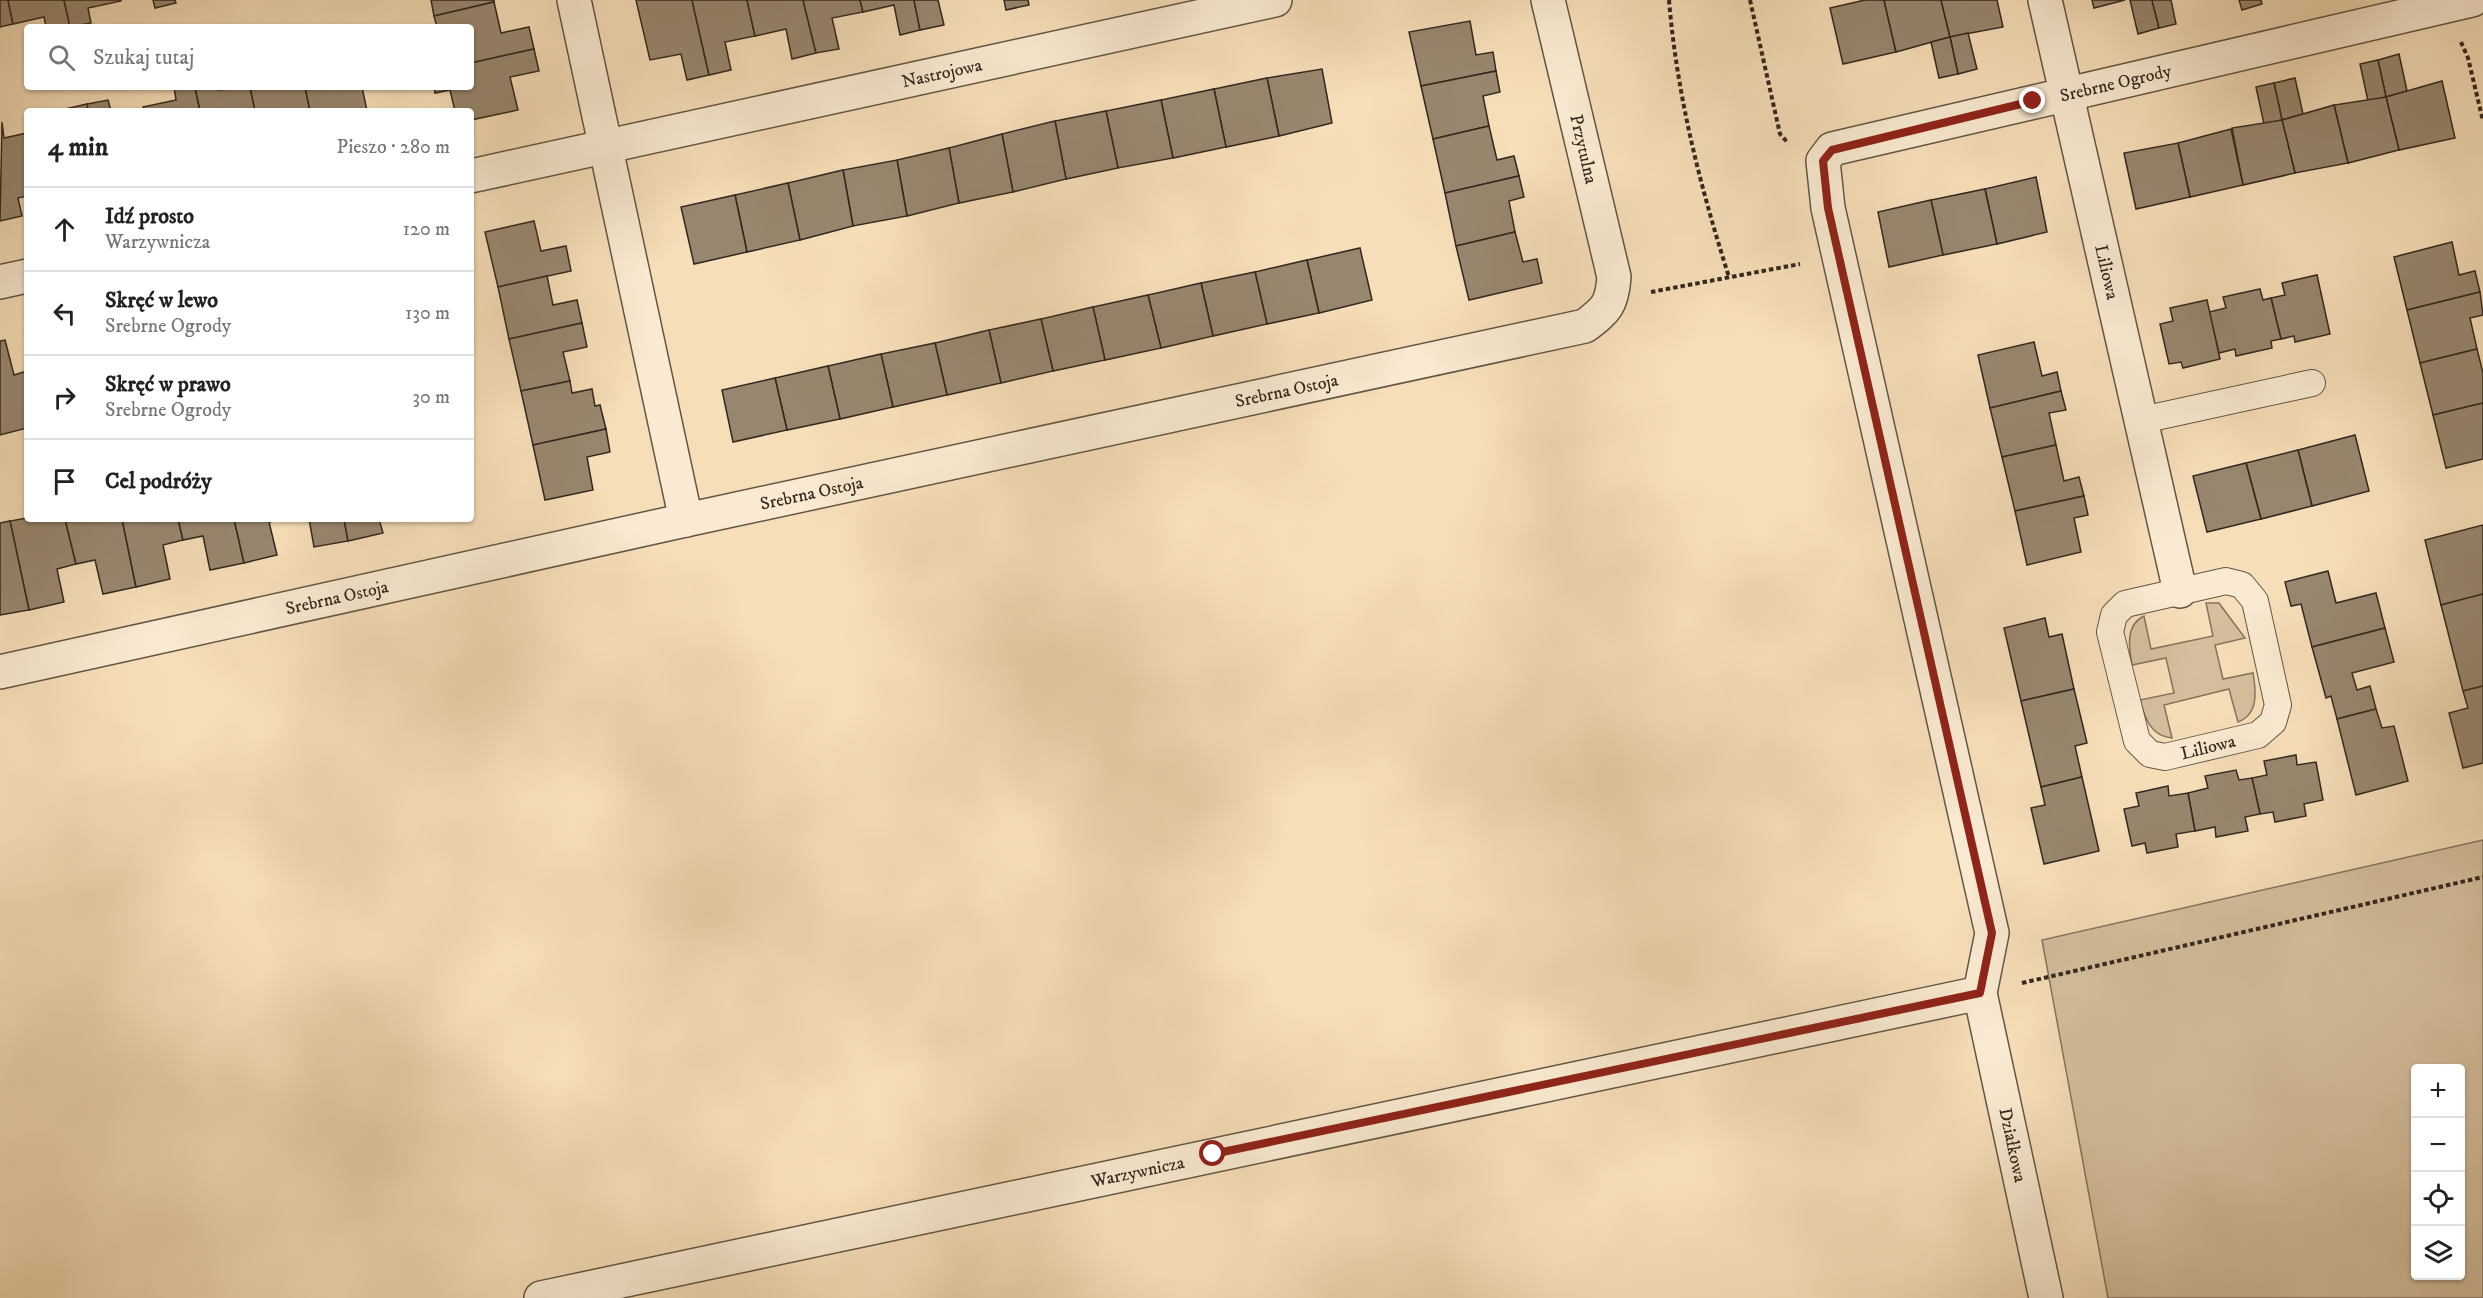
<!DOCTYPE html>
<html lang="pl">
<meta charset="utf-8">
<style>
:root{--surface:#fff;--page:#f2f2f2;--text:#222;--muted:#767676;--line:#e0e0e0}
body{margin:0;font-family:"IM FELL DW Pica",serif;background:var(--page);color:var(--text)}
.controls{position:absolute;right:18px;bottom:18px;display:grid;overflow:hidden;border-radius:6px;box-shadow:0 2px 4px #0004}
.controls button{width:54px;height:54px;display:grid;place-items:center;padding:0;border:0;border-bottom:2px solid var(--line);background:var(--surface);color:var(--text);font:30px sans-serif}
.stop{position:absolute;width:18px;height:18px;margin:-14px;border:4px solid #8f2418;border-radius:50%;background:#fff}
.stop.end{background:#8f2418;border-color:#fff;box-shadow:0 2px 6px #0008}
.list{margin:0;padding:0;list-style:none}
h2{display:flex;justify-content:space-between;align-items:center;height:78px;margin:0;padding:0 24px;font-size:26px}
h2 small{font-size:20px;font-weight:400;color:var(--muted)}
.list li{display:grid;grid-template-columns:39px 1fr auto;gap:18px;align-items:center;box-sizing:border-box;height:84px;padding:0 24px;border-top:2px solid var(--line)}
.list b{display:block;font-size:22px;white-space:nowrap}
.list p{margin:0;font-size:20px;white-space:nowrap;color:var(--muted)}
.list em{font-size:20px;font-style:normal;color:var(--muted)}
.icon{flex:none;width:33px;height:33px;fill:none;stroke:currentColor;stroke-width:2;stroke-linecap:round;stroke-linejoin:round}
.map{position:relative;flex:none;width:2483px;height:1298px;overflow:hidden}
.search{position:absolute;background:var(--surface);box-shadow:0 2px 4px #0004;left:24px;top:24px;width:450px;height:66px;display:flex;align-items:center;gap:15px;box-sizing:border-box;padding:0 21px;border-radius:6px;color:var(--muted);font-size:22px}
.panel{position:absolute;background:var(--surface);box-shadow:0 2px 4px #0004;left:24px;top:108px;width:450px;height:414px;border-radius:6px}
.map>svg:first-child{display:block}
</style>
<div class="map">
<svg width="2483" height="1298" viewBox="0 0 2483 1298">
<rect width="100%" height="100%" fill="#f6deb8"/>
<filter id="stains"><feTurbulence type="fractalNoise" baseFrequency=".00333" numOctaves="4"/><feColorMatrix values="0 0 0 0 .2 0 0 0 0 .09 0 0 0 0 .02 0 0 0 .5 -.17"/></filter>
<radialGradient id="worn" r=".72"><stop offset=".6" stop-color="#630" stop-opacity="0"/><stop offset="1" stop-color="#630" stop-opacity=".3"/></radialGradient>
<g fill="#d5bf9e" stroke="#84745f" stroke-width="1.5" fill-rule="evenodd">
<path d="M2206 603H2219L2245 638 2215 645 2223 679 2253 673C2256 691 2259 714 2238 722L2229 689 2164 705 2172 738C2151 736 2145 719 2140 700L2174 693 2166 658 2132 665C2129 648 2125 625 2144 616L2151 649 2213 636Z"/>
<path d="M2483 840V1298H2108L2042 940ZM2416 1068H2460V1276H2416Z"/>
</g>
<g fill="#98876f" stroke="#322820" stroke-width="1.5">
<polygon points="0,0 8,0 13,24 0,27"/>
<polygon points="8,0 64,0 70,27 46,27 44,17 13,24"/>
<polygon points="64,0 121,0 121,1 88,8 91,23 70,27"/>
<polygon points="153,0 175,0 176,3 155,8"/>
<polygon points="431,0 494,0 494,2 434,16"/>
<polygon points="636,0 692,0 709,75 687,80 681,54 650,60"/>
<polygon points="692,0 747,0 755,36 725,42 731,70 709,75"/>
<polygon points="747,0 803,0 816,53 792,59 786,29 755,36"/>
<polygon points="803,0 860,0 863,12 832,18 839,49 816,53"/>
<polygon points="860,0 914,0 920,30 900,35 894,5 863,12"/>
<polygon points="914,0 938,0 944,25 920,30"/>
<polygon points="1004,0 1028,0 1029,5 1006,10"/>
<polygon points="1865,0 1884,0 1896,52 1843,64 1830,8"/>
<polygon points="1884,0 1941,0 1950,37 1896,52"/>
<polygon points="1941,0 1997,0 2003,27 1950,37"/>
<polygon points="2092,0 2125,0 2094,8"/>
<polygon points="2130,0 2152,0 2159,28 2138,34"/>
<polygon points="2152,0 2171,0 2176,24 2159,28"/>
<polygon points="2239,0 2261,0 2262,4 2242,10"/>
<polygon points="494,2 501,33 529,27 534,49 471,63 471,27 437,27 434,16"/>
<polygon points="1470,21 1476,55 1493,52 1496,71 1421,86 1409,32"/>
<polygon points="1968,33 1977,69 1958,74 1950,37"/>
<polygon points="1950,37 1958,74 1939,78 1931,42"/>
<polygon points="534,49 539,71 510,77 518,110 471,120 471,111 455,111 450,90 435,93 434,87 471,87 471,63"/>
<polygon points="2399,54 2407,91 2386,97 2378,60"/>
<polygon points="2378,60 2386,97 2368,101 2360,64"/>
<polygon points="1322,69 1332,123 1279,136 1267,78"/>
<polygon points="1496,71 1500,92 1483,96 1489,126 1433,139 1421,86"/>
<polygon points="1267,78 1279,136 1226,147 1214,89"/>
<polygon points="2295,78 2303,114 2282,120 2274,83"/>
<polygon points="2442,81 2455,138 2399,150 2386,97"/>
<polygon points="2274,83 2282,120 2264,124 2256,87"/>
<polygon points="174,87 195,87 200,111 144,111 143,107 176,100"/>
<polygon points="195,87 218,87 218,90 250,87 255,111 200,111"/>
<polygon points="250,87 305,87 310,111 255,111"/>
<polygon points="305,87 362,87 367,111 310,111"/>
<polygon points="1214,89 1226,147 1173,158 1161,100"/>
<polygon points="2386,97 2399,150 2348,163 2334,105"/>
<polygon points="108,100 111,111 88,111 87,104"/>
<polygon points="1161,100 1173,158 1118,168 1106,111"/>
<polygon points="87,104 88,111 65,111 65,109"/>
<polygon points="2334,105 2348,163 2295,173 2282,120"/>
<polygon points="1106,111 1118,168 1066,179 1055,121"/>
<polygon points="2282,120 2295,173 2243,185 2232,128"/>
<polygon points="1055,121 1066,179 1013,192 1002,134"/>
<polygon points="2,122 4,138 27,133 27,196 18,198 22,216 0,221"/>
<polygon points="1489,126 1497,160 1514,156 1519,176 1445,193 1433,139"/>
<polygon points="2231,129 2243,185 2190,197 2178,143"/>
<polygon points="1002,134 1013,192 959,203 949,148"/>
<polygon points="2178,143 2190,197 2136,209 2124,153"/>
<polygon points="949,148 959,203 907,216 897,160"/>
<polygon points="897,160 907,216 853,226 843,170"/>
<polygon points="843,170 853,226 800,240 788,183"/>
<polygon points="1519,176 1524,197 1509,201 1515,232 1456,246 1445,193"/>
<polygon points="2036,177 2047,232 1997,244 1985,189"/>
<polygon points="788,183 800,240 747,252 735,195"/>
<polygon points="1985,189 1997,244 1943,255 1931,200"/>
<polygon points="735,195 747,252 694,264 681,207"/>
<polygon points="1931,200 1943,255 1889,267 1878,212"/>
<polygon points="534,221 541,251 566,246 571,271 498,287 485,232"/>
<polygon points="1515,232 1523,262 1537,259 1542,283 1469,300 1456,246"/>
<polygon points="2452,242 2459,275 2475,271 2480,292 2407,310 2394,257"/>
<polygon points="1360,248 1372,300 1319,313 1307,260"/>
<polygon points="1307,260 1319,313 1267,324 1255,272"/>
<polygon points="1255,272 1267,324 1213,336 1201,283"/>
<polygon points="2317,275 2330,334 2295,342 2294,336 2281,339 2271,298 2285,295 2282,283"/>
<polygon points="547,276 553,305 577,300 582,323 509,339 498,287"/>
<polygon points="1201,283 1213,336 1161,348 1148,295"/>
<polygon points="2260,289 2263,300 2271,298 2281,339 2271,341 2272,348 2236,356 2235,349 2219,353 2209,312 2226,308 2223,297"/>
<polygon points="2480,292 2483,315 2470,318 2477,349 2420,363 2407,310"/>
<polygon points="1148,295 1161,348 1105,360 1093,307"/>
<polygon points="2207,300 2220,359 2183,368 2181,362 2169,364 2160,324 2173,321 2170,308"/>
<polygon points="1093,307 1105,360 1053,371 1041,319"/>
<polygon points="1041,319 1053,371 1001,383 989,330"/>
<polygon points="582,323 587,347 563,352 570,381 521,391 509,339"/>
<polygon points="989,330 1001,383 947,395 935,343"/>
<polygon points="5,340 14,375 27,371 27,428 0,435 0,341"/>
<polygon points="2034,342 2042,376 2057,372 2061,391 1990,408 1978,355"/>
<polygon points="935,343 947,395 893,407 881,354"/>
<polygon points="2477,349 2483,373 2483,403 2433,415 2420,363"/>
<polygon points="881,354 893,407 840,419 828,366"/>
<polygon points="828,366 840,419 787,430 775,378"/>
<polygon points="775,378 787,430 733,442 722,390"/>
<polygon points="570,381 572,393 592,389 595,406 600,405 606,429 533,445 521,391"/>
<polygon points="2061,391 2066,410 2049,413 2056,445 2002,457 1990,408"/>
<polygon points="2483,403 2483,459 2446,468 2433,415"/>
<polygon points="606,429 610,452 587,457 593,490 545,500 533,445"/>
<polygon points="2355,435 2369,491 2312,506 2298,450"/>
<polygon points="2056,445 2064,481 2079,477 2084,496 2015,511 2002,457"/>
<polygon points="2298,450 2312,506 2261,519 2246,463"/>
<polygon points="2246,463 2261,519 2207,532 2193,476"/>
<polygon points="2084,496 2088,515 2074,518 2081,552 2027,565 2015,511"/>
<polygon points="27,518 65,519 76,564 57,569 64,602 29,610 10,521"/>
<polygon points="65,519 122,519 136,587 103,594 95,560 76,564"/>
<polygon points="122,519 178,519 183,540 163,545 170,579 136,587"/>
<polygon points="178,519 234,519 244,563 210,570 203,536 183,540"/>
<polygon points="234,519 282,519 269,522 277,555 244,563"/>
<polygon points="309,519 344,519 348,541 314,547"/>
<polygon points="344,519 379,519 383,533 348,541"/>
<polygon points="10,521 29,610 0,615 0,523"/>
<polygon points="2483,525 2483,594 2441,605 2425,540"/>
<polygon points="2328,571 2336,603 2376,593 2385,628 2312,647 2301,604 2291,606 2285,582"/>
<polygon points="2483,594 2483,686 2463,691 2441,605"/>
<polygon points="2045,618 2049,637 2062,634 2074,689 2021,701 2004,628"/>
<polygon points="2385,628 2394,662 2352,673 2357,690 2370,686 2376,709 2337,719 2331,696 2326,698 2312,647"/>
<polygon points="2483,686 2483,763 2463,768 2449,713 2468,708 2463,691"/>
<polygon points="2074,689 2087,743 2075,746 2082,777 2041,787 2021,701"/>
<polygon points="2376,709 2382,728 2394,726 2408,781 2356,795 2337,719"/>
<polygon points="2296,755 2297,765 2316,762 2323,800 2304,804 2306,816 2275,822 2273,812 2260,814 2252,778 2267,775 2264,761"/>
<polygon points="2236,770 2239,780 2252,778 2260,814 2245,817 2248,831 2216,837 2215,827 2195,831 2188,793 2208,788 2205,776"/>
<polygon points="2082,777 2099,851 2044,864 2031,808 2045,805 2041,787"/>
<polygon points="2168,786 2169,796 2188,793 2195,831 2176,834 2178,847 2147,853 2145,843 2132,846 2124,809 2139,806 2136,793"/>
</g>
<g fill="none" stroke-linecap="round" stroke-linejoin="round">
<defs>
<g id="service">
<polyline points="2142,420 2312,383"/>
<polygon points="2226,581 2242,585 2255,601 2278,705 2273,722 2258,735 2165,757 2150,754 2137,741 2110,632 2114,615 2125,604"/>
</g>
<g id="minor">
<polyline points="574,0 686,520"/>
<path id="s1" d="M2045 0 2180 591"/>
<path id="s2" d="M471 176 1275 0"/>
<polyline points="0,282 27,276"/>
<path id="s3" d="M0 672 686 520 1585 326C1606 310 1612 305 1614 277L1548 0"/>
<path id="s4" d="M541 1298 1980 993"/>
<path id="s5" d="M2046 1298 1980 993 1992 933 1828 208 1823 161 1832 149 2472 0"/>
</g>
</defs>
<use href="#service" stroke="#635646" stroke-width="28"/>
<use href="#minor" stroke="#635646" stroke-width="36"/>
<g stroke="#322820" stroke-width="4" stroke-dasharray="4.5 3" stroke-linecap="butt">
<path d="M1669 0C1677 96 1700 186 1729 277"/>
<polyline points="1750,0 1780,134 1788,143"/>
<polyline points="2461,42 2468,58 2483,121"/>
<polyline points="1651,292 1800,264"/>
<polyline points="2022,983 2483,877"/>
</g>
<use href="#service" stroke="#f9ead1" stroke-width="26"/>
<use href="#minor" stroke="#f9ead1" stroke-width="33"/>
</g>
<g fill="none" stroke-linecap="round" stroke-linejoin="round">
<polyline stroke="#8f2418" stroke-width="8" points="1213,1154 1980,993 1992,933 1828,208 1823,161 1832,150 2033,101"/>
</g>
<g text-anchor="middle" stroke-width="5" stroke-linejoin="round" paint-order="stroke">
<g font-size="18" fill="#322820" stroke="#f9ead1">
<text dy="6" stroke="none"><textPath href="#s2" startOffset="482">Nastrojowa</textPath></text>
<text dy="6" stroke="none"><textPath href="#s5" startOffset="1470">Srebrne Ogrody</textPath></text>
<text transform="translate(1584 149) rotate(77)" y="6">Przytulna</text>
<text dy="6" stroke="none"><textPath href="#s1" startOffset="279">Liliowa</textPath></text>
<text dy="6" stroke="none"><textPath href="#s3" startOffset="1317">Srebrna Ostoja</textPath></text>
<text dy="6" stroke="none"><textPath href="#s3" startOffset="831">Srebrna Ostoja</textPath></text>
<text dy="6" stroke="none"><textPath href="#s3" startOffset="345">Srebrna Ostoja</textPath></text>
<text transform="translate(2208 747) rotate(-14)" y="6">Liliowa</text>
<text transform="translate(2013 1145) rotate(78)" y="6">Działkowa</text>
<text dy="6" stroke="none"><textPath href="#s4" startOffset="610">Warzywnicza</textPath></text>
</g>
</g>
<rect width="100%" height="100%" filter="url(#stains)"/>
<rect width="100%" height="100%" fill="url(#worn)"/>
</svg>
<div class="controls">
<button>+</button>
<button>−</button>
<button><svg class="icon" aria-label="locate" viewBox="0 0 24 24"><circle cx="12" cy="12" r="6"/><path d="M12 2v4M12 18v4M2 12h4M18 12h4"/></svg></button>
<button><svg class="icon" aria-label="layers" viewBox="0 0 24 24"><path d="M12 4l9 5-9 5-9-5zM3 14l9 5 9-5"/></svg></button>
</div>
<div class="stop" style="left:1213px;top:1154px"></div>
<div class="stop end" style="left:2033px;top:101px"></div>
<div class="search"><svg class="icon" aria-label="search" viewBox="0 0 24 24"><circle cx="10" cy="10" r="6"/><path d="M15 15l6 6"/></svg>Szukaj tutaj</div>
<section class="panel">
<h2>4 min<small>Pieszo · 280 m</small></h2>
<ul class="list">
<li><svg class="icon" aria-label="ahead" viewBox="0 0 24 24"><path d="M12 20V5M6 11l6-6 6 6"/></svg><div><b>Idź prosto</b><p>Warzywnicza</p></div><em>120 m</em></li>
<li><svg class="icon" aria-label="left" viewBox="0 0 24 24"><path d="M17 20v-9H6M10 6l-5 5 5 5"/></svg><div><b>Skręć w lewo</b><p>Srebrne Ogrody</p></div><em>130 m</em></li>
<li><svg class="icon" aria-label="right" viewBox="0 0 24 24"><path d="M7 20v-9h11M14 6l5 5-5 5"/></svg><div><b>Skręć w prawo</b><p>Srebrne Ogrody</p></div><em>30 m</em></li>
<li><svg class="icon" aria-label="arrive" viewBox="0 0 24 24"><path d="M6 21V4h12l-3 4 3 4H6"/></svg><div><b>Cel podróży</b></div></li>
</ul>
</section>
</div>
